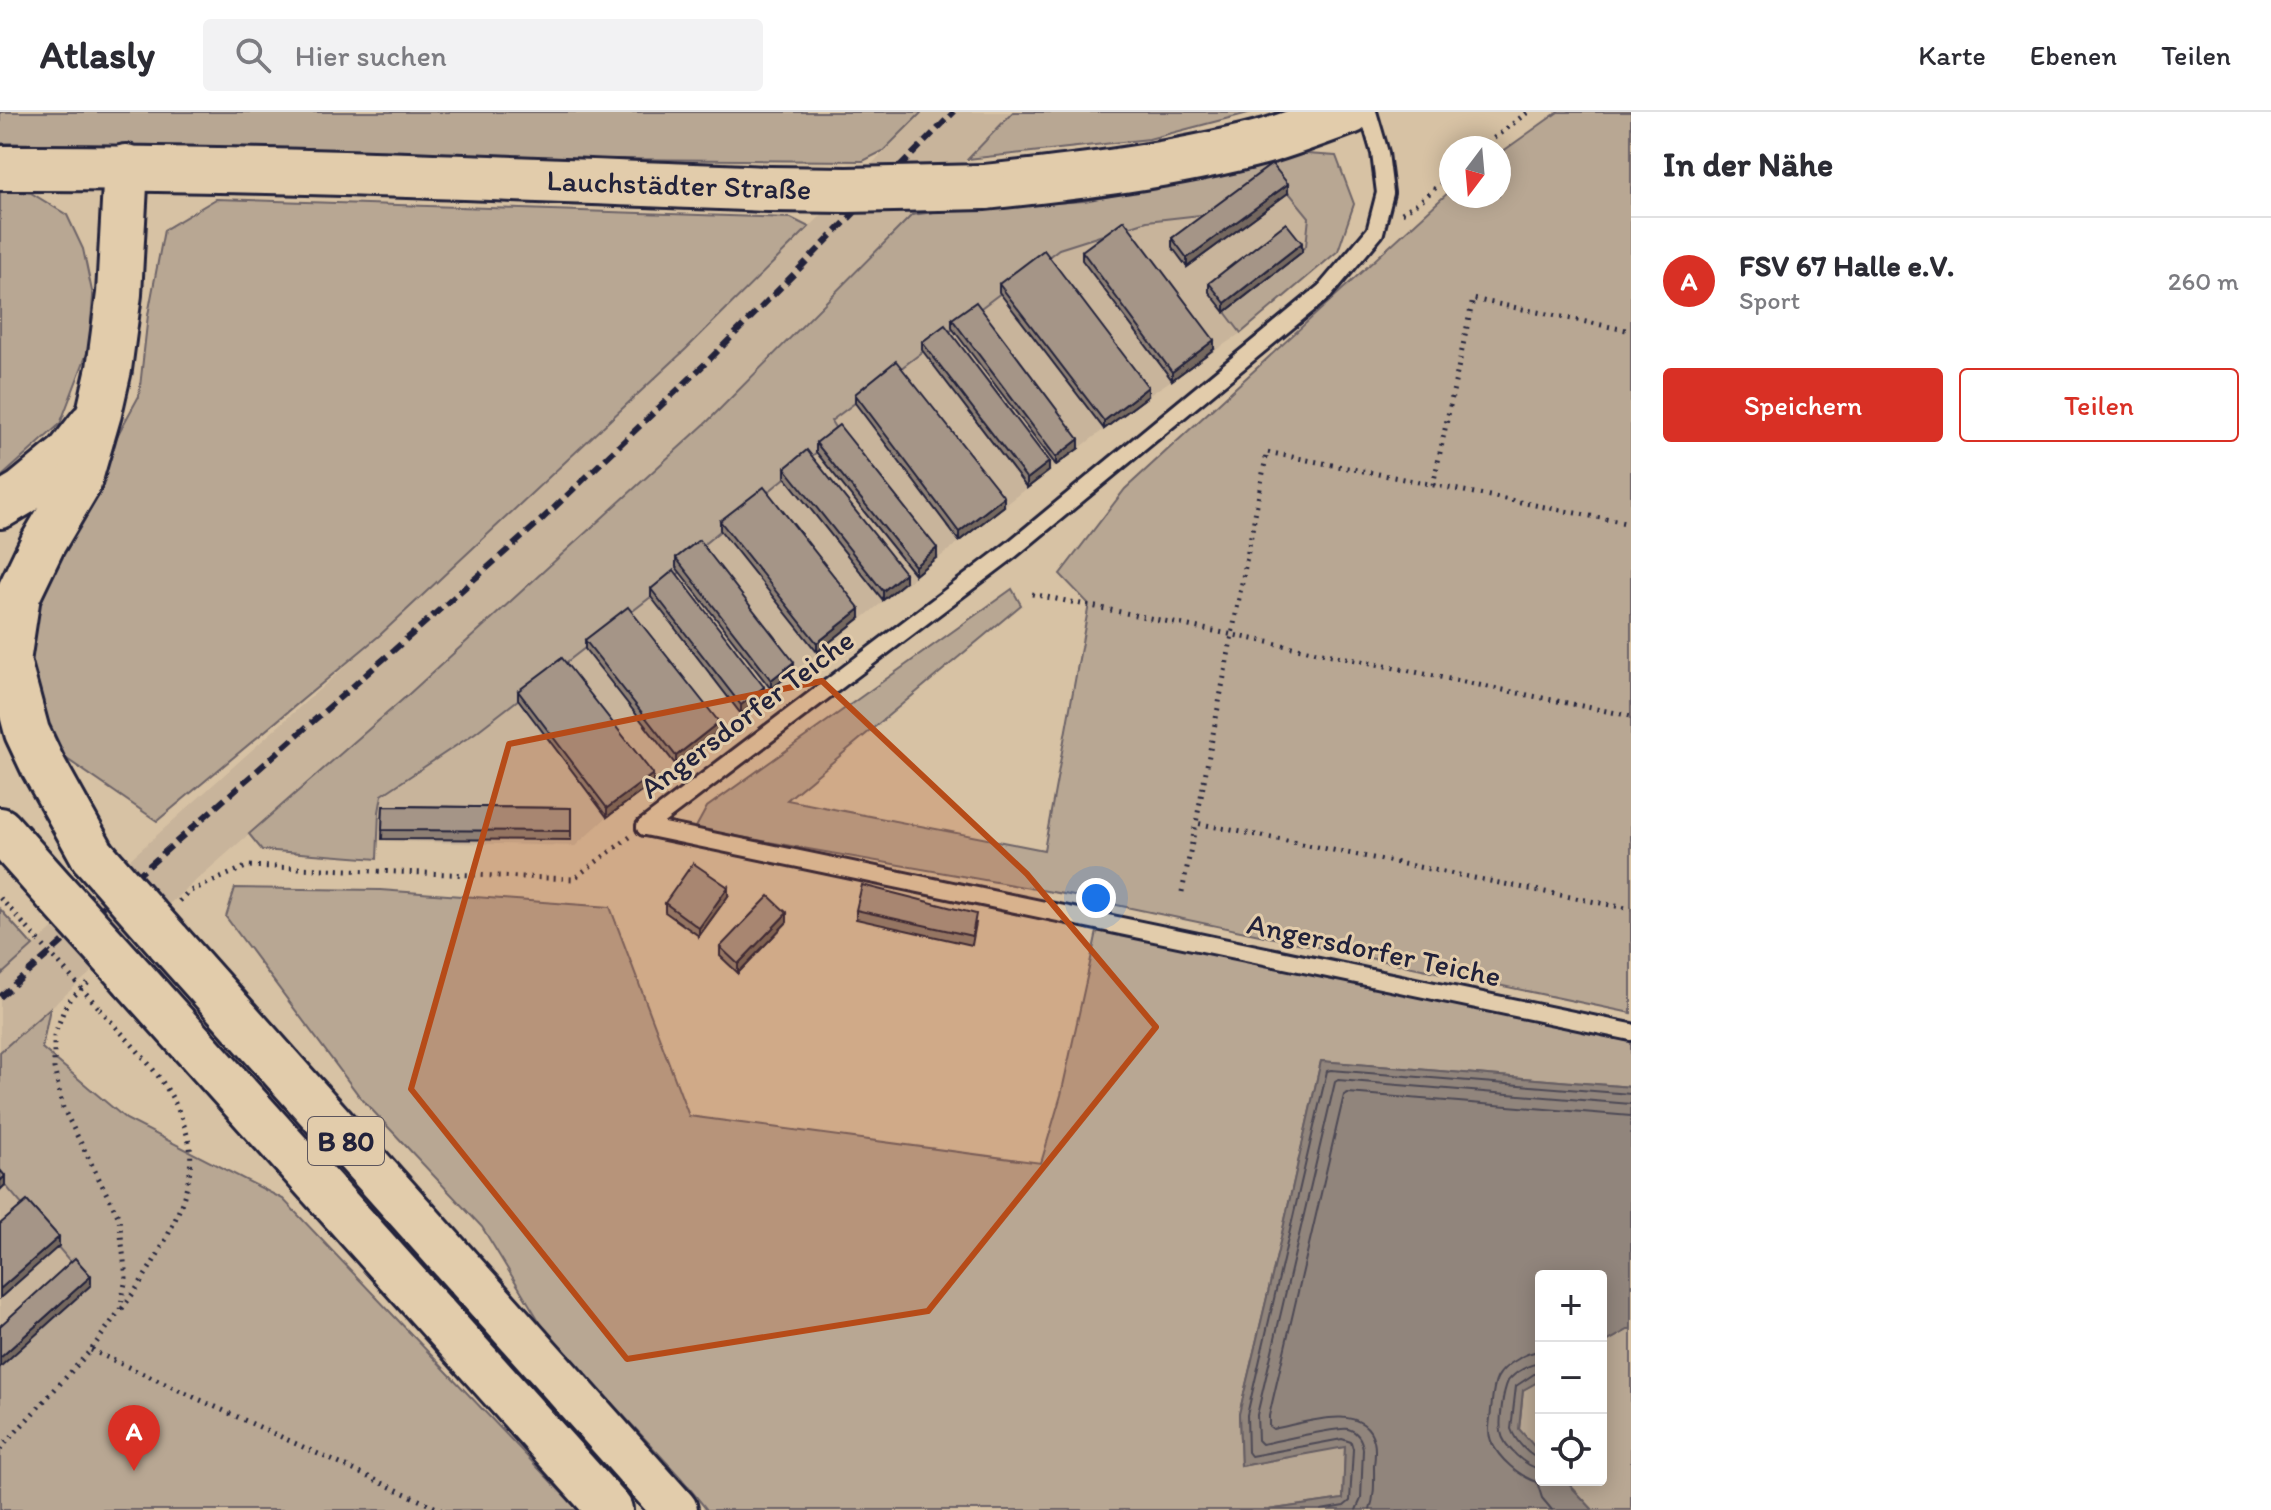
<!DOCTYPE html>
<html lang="de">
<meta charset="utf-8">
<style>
:root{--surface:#fff;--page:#f2f2f3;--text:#2b2b33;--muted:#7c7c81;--line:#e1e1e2;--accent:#d93025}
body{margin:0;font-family:Itim,sans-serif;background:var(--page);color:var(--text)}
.controls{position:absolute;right:24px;bottom:24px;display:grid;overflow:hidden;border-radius:8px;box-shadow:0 4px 20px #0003}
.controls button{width:72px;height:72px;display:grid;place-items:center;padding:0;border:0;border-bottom:2px solid var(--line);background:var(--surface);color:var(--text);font:40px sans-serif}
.compass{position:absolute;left:1439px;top:24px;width:72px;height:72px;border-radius:50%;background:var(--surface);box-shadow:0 4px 20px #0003;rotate:196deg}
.you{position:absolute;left:1096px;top:786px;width:28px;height:28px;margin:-20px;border:6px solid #fff;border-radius:50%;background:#1a73e8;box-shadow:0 0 0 12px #1a73e833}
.badge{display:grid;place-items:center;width:52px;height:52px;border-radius:50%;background:var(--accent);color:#fff;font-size:26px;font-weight:700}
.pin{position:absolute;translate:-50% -66px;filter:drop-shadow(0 2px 4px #0008)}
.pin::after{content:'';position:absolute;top:42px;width:28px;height:24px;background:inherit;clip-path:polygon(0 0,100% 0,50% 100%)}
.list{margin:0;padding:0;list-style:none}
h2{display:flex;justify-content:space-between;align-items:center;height:104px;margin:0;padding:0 32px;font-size:34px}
h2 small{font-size:26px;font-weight:400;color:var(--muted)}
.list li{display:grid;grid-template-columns:52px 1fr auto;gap:24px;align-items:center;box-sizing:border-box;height:128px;padding:0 32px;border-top:2px solid var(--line)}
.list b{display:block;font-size:30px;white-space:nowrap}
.list p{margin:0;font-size:26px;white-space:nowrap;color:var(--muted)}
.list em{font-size:26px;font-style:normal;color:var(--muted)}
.actions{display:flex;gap:16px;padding:24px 32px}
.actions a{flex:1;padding:18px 0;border:2px solid var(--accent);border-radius:8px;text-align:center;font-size:28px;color:var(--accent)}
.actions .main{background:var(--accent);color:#fff}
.icon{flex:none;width:44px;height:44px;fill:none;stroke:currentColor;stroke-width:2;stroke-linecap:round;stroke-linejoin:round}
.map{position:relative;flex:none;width:1631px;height:1398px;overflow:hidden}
header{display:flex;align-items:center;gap:48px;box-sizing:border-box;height:112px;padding:0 40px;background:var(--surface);border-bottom:2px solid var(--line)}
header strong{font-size:38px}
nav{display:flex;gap:44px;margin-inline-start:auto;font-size:28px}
.search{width:560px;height:72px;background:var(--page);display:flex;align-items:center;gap:20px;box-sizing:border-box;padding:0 28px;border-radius:8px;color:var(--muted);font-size:30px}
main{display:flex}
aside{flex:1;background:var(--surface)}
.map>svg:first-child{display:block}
</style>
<header>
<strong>Atlasly</strong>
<div class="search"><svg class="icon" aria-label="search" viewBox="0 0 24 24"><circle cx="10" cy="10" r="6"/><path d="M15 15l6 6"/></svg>Hier suchen</div>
<nav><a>Karte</a><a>Ebenen</a><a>Teilen</a></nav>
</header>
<main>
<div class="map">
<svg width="1631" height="1398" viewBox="0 0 1631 1398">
<rect width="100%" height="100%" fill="#d7c2a4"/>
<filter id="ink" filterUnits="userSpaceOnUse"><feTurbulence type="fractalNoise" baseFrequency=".0125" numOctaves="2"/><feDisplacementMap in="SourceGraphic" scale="16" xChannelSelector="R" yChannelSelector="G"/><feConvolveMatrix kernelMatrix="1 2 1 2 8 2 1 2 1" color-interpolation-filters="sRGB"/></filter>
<g filter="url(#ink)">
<g fill="#c8b49b">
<polygon points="922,0 1013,0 707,310 409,582 0,940 0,864 380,523 686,237 847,78"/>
<polygon points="1272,61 1309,105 1306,134 1225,200 1241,221 1148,284 1049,359 676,653 607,705 575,734 378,729 382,683 475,621 674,467 676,455 838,322 830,309 1044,147 1059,137 1147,109 1218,101"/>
<polygon points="0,1067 75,1155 0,1255"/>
</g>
<g fill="#b8a793" stroke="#6d6467" stroke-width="2">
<polygon points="0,0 922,0 883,39 863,49 606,47 0,31"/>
<polygon points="1013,0 1252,0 1149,27 968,47"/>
<polygon points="1558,0 1631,0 1631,901 1069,783 695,717 707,695 1012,477 1021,493 787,688 1044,738 1089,492 1060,462 1125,377 1451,78 1451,84 1499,84 1499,42"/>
<polygon points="1292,41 1336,44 1354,92 1338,139 1241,221 1225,200 1306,134 1309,105 1273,61 1218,101 1147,109 1059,137 831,309 839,322 676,455 680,460 674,467 475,621 382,683 379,700 377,747 262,738 249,722 409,582 707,310 912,103 955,97 1085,89 1245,55"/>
<polygon points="0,78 31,81 67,103 83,137 93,184 89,236 60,312 0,366"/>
<polygon points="216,87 791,106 809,115 686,237 380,523 157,709 45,632 23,560 38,473 72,406 139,284 148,203 164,118"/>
<polygon points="235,776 380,778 610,795 689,1004 1041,1051 1061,983 1098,815 1631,927 1631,975 1321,949 1278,1139 1239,1302 1241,1354 1345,1334 1343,1387 1268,1398 707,1398 681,1366 546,1220 482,1115 360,985 226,805"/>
<polygon points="0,797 33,834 0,864"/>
<polygon points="50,896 42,936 126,1007 283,1087 578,1398 0,1398 0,1255 75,1155 0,1067 0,940"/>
<polygon points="1631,1216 1631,1398 1593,1398 1565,1368 1601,1368 1601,1233"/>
<polygon points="1541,1268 1541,1342 1519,1318 1523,1278"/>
</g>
<polygon fill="#91857c" stroke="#655d62" stroke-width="2" points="1321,949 1631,975 1631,1216 1601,1233 1601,1164 1541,1164 1541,1268 1523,1278 1519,1317 1541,1342 1541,1368 1565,1368 1593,1398 1268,1398 1343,1387 1345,1335 1241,1354 1239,1302 1278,1139"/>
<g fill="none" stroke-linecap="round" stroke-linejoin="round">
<g stroke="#4e4a55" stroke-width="2">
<path d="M1541 1239C1532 1240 1525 1242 1518 1247 1493 1261 1494 1272 1491 1298 1490 1309 1487 1319 1491 1329 1499 1347 1519 1364 1537 1370L1542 1386 1552 1398"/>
<path d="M1541 1251C1529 1252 1515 1260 1508 1269 1503 1280 1499 1307 1501 1320 1503 1334 1527 1356 1541 1357"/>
<path d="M1541 1261 1534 1262 1516 1274 1511 1317C1515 1328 1529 1345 1541 1347"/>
<polyline points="1321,1398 1344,1394 1350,1389 1353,1337 1351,1330 1342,1327 1251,1344 1248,1340 1247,1303 1327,959 1331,958 1631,982"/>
<path d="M1356 1398 1361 1387 1363 1337C1362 1328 1358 1320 1348 1317 1335 1315 1279 1329 1262 1332L1258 1328 1257 1303 1335 970 1338 968 1631 992"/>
<path d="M1370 1398C1375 1384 1374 1369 1374 1354 1375 1346 1376 1337 1374 1329 1364 1288 1302 1312 1273 1317L1269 1314V1304L1344 983 1348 981 1631 1004"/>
</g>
<defs>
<g id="lane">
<polyline points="645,715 1011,438 1325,179 1375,120 1385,81 1380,41 1368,0"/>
<polyline points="645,715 1631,920"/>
</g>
<g id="secondary">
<path d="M0 56C256 55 513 67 769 77"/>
<path d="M985 75C1079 65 1172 54 1263 30 1292 22 1321 10 1350 0"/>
</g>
<g id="highway">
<polyline points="0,394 22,381 68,343 91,313"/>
<polyline points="0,718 56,781"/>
<polyline points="93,744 43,654 27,620 8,549 18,483 43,431 79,370 99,301 109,257 119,182 126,55"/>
<polyline points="168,829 675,1398"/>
<polyline points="133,866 610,1398"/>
</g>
</defs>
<use href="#lane" stroke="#22223b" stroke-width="22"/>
<use href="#secondary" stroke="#22223b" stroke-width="50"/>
<use href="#highway" stroke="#22223b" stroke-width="50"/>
<g stroke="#22223b" stroke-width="5" stroke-dasharray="2 6" stroke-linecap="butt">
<polyline points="1481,36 1528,0"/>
<polyline points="1402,101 1424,86 1451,62"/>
<polyline points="1433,373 1473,187 1631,219"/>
<polyline points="1631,412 1267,340 1196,711 1631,797"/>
<polyline points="1032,482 1631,604"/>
<polyline points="1182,780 1196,711"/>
<polyline points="0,786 22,810"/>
<polyline points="179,789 188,780 248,754 573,767 630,725"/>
<path d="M100 897C125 926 156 955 174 989 181 1003 187 1020 190 1035 197 1085 150 1160 121 1198"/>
<polyline points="91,1238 441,1398"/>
<polyline points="0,1337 91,1238 120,1198 126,1166 119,1106 63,996 54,956 54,924 67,890 88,871"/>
</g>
<use href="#lane" stroke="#e2ccab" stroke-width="16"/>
<use href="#secondary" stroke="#e2ccab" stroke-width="44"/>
<use href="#highway" stroke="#e2ccab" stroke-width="44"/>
<polyline stroke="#22223b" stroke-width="6" stroke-dasharray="12 6" stroke-linecap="butt" points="0,885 537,412 709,248 954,0"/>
<defs>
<polyline id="secondary-bridge" points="769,77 847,78 985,75"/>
<g id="highway-bridge">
<polyline points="93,744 168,829"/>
<polyline points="56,781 133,866"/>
</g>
</defs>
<use href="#secondary-bridge" stroke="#22223b" stroke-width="50" stroke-linecap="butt"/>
<use href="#highway-bridge" stroke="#22223b" stroke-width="50" stroke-linecap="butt"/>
<polyline stroke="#22223b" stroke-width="5" stroke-dasharray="2 6" stroke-linecap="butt" points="22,810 100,897"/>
<use href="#secondary-bridge" stroke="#e2ccab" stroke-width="44"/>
<use href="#highway-bridge" stroke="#e2ccab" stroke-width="44"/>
</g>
<g fill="#8e8074" stroke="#22223b" stroke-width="2">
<polygon points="1288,81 1187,155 1172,135 1172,126"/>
<polygon points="1082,139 1214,237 1172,268 1082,148"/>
<polygon points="1302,140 1225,200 1209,180 1209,171"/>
<polygon points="999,172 1148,284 1104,317 999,180"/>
<polygon points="952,207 1079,336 1056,353 952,216"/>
<polygon points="922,230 1049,359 1027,376 922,238"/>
<polygon points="855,282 1004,394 959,429 855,291"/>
<polygon points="816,331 937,445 915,463 816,340"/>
<polygon points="785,356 905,470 883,488 785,365"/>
<polygon points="720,409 860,506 817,540 720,418"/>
<polygon points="676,446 794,559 771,577 676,455"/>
<polygon points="651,477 764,584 741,602 651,485"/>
<polygon points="585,528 719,619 676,653 585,537"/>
<polygon points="518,579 653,671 607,705 518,587"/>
<polygon points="383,694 571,696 571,728 382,727"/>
<polygon points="728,784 699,824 665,800 665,791"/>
<polygon points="856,798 976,811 972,833 856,807"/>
<polygon points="787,810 738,861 720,844 720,835"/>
</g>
<g fill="#74685e" stroke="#22223b" stroke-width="2">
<polygon points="1288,72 1288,81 1187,155 1187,146"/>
<polygon points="1302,131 1302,140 1225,200 1225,191"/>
<polygon points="1214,228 1214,237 1172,268 1172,260"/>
<polygon points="1148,275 1148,284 1104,317 1104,309"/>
<polygon points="1079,327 1079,336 1056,353 1056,345"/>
<polygon points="1049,350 1049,359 1027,376 1027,367"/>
<polygon points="1004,385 1004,394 959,429 959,420"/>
<polygon points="937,436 937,445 915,463 915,454"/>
<polygon points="905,461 905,470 883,488 883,479"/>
<polygon points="860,497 860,506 817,540 817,531"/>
<polygon points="794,550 794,559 771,577 771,568"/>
<polygon points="764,575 764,584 741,602 741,593"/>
<polygon points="719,610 719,619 676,653 676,644"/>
<polygon points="653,662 653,671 607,705 607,696"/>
<polygon points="728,775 728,784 699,824 699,816"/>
<polygon points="787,801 787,810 738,861 738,852"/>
<polygon points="5,1064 5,1073 0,1078 0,1069"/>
<polygon points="59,1125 59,1134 0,1186 0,1177"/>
<polygon points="91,1164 91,1173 0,1255 0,1246"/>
</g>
<g fill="#a59587" stroke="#22223b" stroke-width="2">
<polygon points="1272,52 1288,72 1187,146 1172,126"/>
<polygon points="1124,108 1214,228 1172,260 1082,139"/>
<polygon points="1286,111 1302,131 1225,191 1209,171"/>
<polygon points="1044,138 1148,275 1104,309 999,172"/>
<polygon points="976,190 1079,327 1056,345 952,207"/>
<polygon points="945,213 1049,350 1027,367 922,230"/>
<polygon points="896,249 1004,385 959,420 855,282"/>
<polygon points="839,313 937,436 915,454 816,331"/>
<polygon points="807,338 905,461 883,479 785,356"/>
<polygon points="764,375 860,497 817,531 720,409"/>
<polygon points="699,428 794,550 771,568 676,446"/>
<polygon points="674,458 764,575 741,593 651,477"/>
<polygon points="628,495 719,610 676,644 585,528"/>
<polygon points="562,546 653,662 607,696 518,579"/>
<polygon points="383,694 571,696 571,719 382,718"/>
<polygon points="693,751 728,775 699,816 665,791"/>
<polygon points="862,773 976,802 972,824 856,798"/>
<polygon points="769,784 787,801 738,852 720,835"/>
<polygon points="0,1058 5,1064 0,1069"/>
<polygon points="27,1089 59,1125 0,1177 0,1112"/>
<polygon points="75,1146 91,1164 0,1246 0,1214"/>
</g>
</g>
<path fill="#b64b18" fill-opacity="0.2" stroke="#b64b18" stroke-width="6" stroke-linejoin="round" d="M822 569 1027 762 1156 915 928 1199 627 1247 411 977 509 632Z"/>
<g text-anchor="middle" stroke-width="6" stroke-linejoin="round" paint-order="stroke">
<rect fill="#e2ccab" stroke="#5c555d" stroke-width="2" x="308" y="1005" width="76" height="48" rx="6"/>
<g font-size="28" font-weight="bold" fill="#22223b">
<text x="346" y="1039">B 80</text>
</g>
<g font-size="30" fill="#22223b" stroke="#e2ccab">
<text transform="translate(679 73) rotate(2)" y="10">Lauchstädter Straße</text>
<text transform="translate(747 602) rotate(-37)" y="10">Angersdorfer Teiche</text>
<text transform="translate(1374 838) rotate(12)" y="10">Angersdorfer Teiche</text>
</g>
</g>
</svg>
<div class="controls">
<button>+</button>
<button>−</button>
<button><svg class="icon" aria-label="locate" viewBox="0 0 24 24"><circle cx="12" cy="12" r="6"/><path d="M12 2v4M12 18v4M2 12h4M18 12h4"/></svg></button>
</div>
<svg class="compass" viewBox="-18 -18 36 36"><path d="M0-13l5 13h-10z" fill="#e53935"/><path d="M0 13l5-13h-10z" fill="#7c7c81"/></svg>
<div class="you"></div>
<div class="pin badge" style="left:134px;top:1359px">A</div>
</div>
<aside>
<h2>In der Nähe<small></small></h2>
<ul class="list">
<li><span class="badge">A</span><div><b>FSV 67 Halle e.V.</b><p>Sport</p></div><em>260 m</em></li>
</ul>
<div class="actions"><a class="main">Speichern</a><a>Teilen</a></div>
</aside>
</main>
